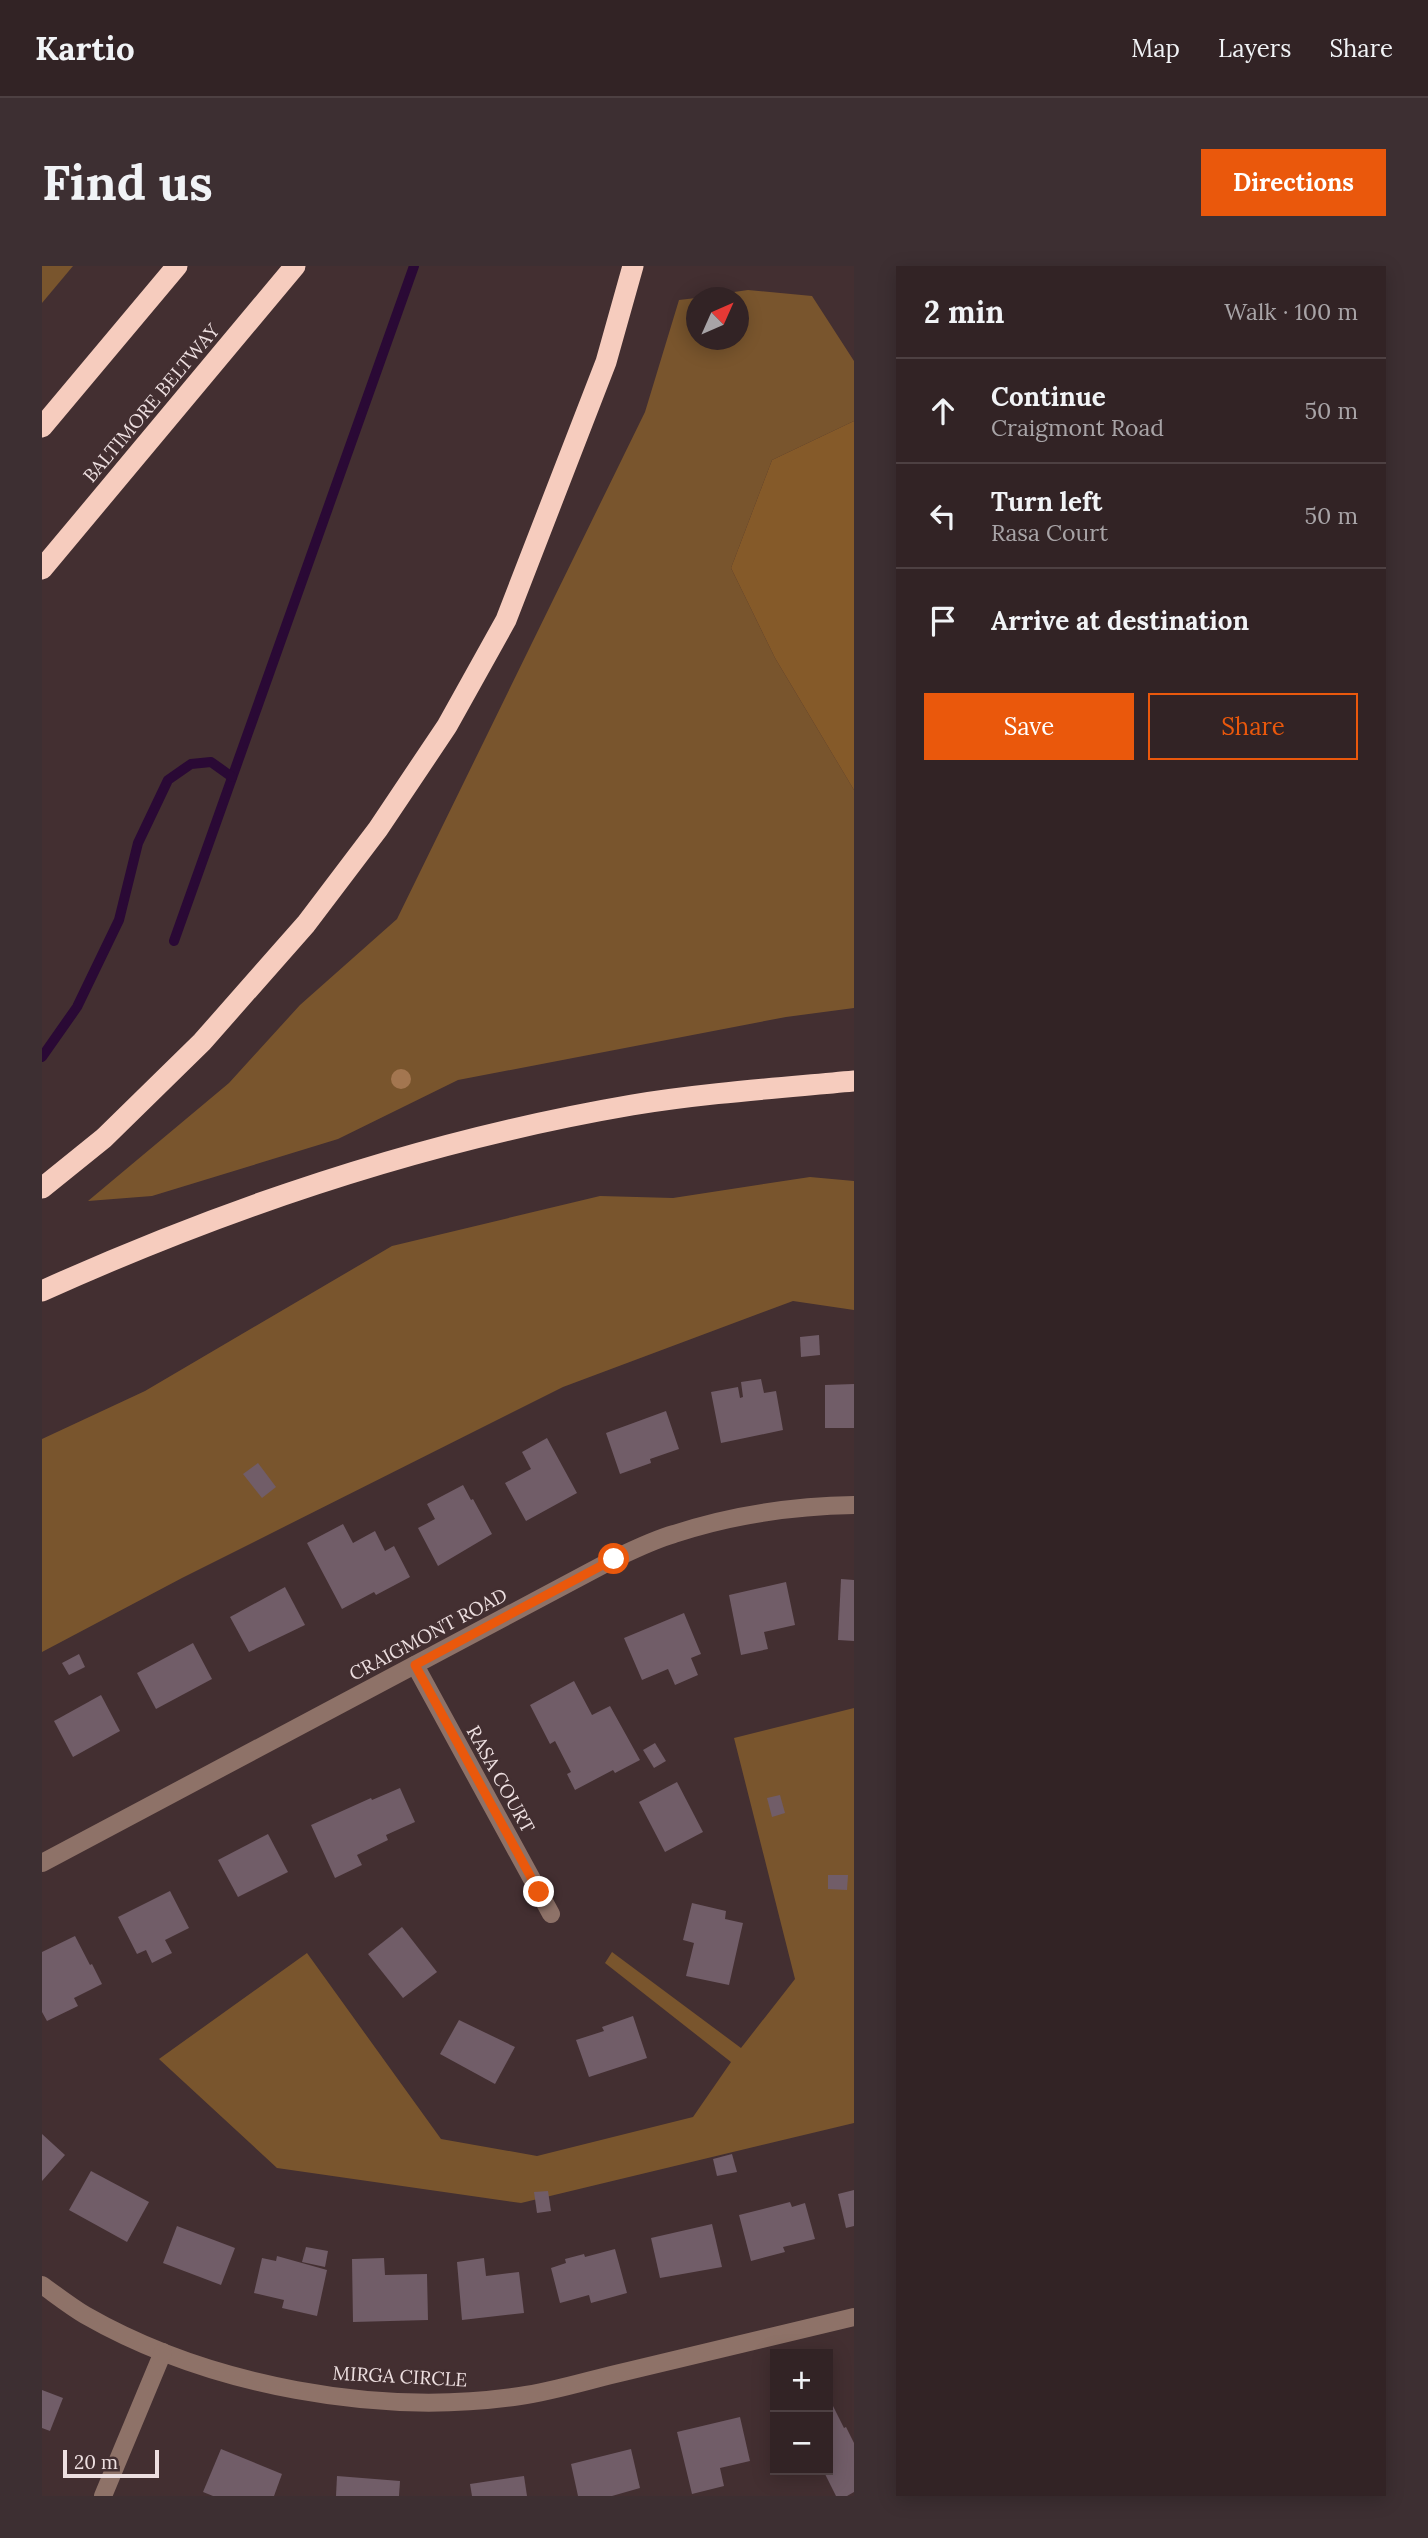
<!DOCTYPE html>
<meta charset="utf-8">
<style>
:root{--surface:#322325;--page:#3d2f32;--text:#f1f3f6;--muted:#a8a4a7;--line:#4d4042;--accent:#ea580c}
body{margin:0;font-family:Lora,serif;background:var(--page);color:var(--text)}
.controls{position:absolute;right:21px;bottom:21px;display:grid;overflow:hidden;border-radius:0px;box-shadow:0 4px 18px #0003}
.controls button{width:63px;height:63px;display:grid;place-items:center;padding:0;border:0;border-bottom:2px solid var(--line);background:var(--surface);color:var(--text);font:35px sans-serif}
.compass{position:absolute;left:644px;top:21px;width:63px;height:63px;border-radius:50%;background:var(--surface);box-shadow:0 4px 18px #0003;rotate:45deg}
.scale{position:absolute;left:21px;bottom:18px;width:96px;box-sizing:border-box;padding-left:7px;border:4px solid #eddfe0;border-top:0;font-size:19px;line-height:24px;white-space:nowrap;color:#eddfe0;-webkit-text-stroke:5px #432f31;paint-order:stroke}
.stop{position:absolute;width:21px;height:21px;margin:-16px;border:5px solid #ea580c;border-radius:50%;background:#fff}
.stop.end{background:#ea580c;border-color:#fff;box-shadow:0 2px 7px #0008}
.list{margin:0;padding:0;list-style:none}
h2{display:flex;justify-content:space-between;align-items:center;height:91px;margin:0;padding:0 28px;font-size:30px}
h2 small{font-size:23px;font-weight:400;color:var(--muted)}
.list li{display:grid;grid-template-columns:46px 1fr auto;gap:21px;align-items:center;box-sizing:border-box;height:105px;padding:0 28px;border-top:2px solid var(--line)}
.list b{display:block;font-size:26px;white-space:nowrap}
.list p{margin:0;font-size:23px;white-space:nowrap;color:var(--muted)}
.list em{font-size:23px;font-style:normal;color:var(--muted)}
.actions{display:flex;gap:14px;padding:21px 28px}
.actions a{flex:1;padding:16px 0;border:2px solid var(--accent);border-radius:0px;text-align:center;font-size:24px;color:var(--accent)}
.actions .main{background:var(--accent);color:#fff}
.icon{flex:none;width:38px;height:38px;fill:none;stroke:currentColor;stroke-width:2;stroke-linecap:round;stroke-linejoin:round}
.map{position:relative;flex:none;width:812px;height:2230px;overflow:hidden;border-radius:0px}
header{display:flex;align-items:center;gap:42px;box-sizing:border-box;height:98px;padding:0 35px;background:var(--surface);border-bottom:2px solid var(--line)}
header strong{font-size:33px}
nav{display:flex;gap:38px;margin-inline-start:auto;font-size:24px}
.intro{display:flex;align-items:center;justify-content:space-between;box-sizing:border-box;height:168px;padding:0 42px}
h1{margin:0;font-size:49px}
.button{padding:18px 32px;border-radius:0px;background:var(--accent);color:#fff;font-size:24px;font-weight:700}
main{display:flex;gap:42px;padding:0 42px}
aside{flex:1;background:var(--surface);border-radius:0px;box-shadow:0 4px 18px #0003}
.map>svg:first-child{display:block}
</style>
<header>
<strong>Kartio</strong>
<nav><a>Map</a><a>Layers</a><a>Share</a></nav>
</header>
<div class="intro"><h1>Find us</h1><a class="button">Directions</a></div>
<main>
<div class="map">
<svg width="812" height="2230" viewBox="0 0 812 2230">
<rect width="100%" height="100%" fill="#432f31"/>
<g fill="#79552d">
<polygon points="0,0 31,0 0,37"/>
<polygon points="706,24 770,30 812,95 812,155 730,194 689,302 733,392 812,524 812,742 744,751 416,814 296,873 110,930 46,935 187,817 258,739 355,653 603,146 637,34 654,32 654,74 696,74 696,32 657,31"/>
<polygon points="768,911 812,915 812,1044 751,1035 521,1121 140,1312 0,1386 0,1173 103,1125 350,980 558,930 631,932"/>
<polygon points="812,1442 812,1857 479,1937 235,1902 117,1793 265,1687 399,1873 495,1890 651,1851 689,1796 563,1697 570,1686 699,1782 753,1713 692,1472"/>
</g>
<polygon fill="#855a29" points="812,155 812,524 733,392 689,302 730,194"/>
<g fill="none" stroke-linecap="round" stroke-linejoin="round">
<g stroke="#2a0935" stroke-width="10">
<polyline points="132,675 372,0"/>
<polyline points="0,791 35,741 77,654 96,577 126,514 149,498 169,496 190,511"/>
</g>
</g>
<g fill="#715d68">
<polygon points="777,1069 778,1089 759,1091 758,1071"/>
<polygon points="719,1113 722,1127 734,1125 741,1164 679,1177 669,1126 696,1121 698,1132 701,1131 699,1116"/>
<polygon points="812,1118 812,1162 783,1162 783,1119"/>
<polygon points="624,1145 637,1183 608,1193 609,1197 578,1208 564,1167"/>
<polygon points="505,1172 535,1227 484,1255 463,1217 489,1203 480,1186"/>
<polygon points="216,1197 234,1221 220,1232 201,1208"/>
<polygon points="421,1219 429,1234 431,1233 450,1268 396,1300 376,1262 393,1253 385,1238"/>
<polygon points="301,1258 311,1277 333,1265 343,1285 352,1280 368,1311 334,1329 332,1326 300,1343 265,1277"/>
<polygon points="799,1313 812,1314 812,1375 796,1374"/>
<polygon points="744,1316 753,1359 722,1366 726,1383 699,1389 687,1329"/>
<polygon points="243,1321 263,1359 207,1386 188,1351"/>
<polygon points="642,1347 659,1388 649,1392 656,1409 633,1419 626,1403 600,1414 582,1372"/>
<polygon points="151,1377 170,1413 114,1443 95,1407"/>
<polygon points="37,1388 43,1401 27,1409 20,1397"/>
<polygon points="532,1415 550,1449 568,1440 598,1494 573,1507 571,1504 533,1524 525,1508 529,1506 513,1475 508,1478 488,1439"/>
<polygon points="59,1429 78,1465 31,1491 12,1455"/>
<polygon points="613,1477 624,1495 612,1502 601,1484"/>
<polygon points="635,1516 661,1566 623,1586 597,1536"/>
<polygon points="358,1522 373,1556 344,1569 346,1574 315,1589 320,1599 293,1612 269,1559 329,1532 330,1534"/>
<polygon points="738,1529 743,1547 730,1551 725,1532"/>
<polygon points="226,1568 246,1606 196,1631 176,1594"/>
<polygon points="786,1609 806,1609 805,1624 786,1623"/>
<polygon points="128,1625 147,1662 123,1674 130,1687 110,1697 104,1684 95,1688 76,1651"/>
<polygon points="650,1637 684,1645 683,1653 701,1657 687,1719 644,1710 652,1677 641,1674"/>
<polygon points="360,1661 395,1706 361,1732 326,1688"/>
<polygon points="33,1670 48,1699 50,1698 60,1718 32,1732 36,1740 5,1755 0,1746 0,1686"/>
<polygon points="591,1750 605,1792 547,1811 534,1774 562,1765 560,1761"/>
<polygon points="417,1754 473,1781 453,1818 398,1788"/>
<polygon points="0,1868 23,1889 0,1915"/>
<polygon points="690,1888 695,1906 675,1910 671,1893"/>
<polygon points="49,1905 107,1936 85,1976 27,1944"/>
<polygon points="812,1924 812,1960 804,1962 796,1928"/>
<polygon points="506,1925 509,1945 495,1947 492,1926"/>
<polygon points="748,1936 750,1941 763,1937 773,1973 741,1981 743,1986 709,1995 697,1949"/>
<polygon points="670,1958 680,2001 618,2012 609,1972"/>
<polygon points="135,1960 193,1982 179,2019 121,1997"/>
<polygon points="264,1981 286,1985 283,2001 260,1996"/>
<polygon points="573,1983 585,2027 549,2037 547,2029 518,2037 509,2002 524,1997 523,1993 542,1988 543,1991"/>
<polygon points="235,1990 285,2004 275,2050 240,2042 242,2034 212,2027 220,1992 234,1995"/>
<polygon points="342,1992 343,2009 385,2008 386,2054 311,2056 310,1993"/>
<polygon points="442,1992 444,2010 477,2006 482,2047 420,2054 415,1996"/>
<polygon points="0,2124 21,2132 8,2165 0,2162"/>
<polygon points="786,2130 802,2162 804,2161 812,2177 812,2226 805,2230 794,2230 781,2204 786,2204"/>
<polygon points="698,2151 708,2195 678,2202 682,2220 650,2228 635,2166"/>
<polygon points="179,2183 240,2208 232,2230 171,2230 161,2226"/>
<polygon points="589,2183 598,2222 570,2230 536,2230 529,2198"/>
<polygon points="295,2210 358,2215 357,2230 294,2230"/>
<polygon points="482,2210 485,2230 430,2230 428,2218"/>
</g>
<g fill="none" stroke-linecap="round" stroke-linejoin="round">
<g stroke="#8e7268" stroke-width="18">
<polyline points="373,1399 509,1648"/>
<path d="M0 1597 572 1293C591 1284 611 1274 632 1268 690 1249 751 1240 812 1239"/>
<path d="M0 2019C14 2029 28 2040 43 2049 167 2120 337 2151 478 2130 514 2125 550 2113 586 2105 661 2087 737 2069 812 2051"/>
<polyline points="61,2230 121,2086"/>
</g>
<g stroke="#f6ccbe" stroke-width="21">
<polyline points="0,161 135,0"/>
<polyline points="0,303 253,0"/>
<polyline points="0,922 62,872 160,776 264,658 336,563 405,460 464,354 564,96 591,0"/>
<path d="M0 1025C188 940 386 874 590 839 663 827 738 822 812 815"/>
</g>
</g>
<circle fill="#a37650" cx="359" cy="813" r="10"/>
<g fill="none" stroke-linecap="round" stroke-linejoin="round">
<polyline stroke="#ea580c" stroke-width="9" points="497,1626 373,1399 572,1293"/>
</g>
<g text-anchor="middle" stroke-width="5" stroke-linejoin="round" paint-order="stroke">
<g font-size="19" fill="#eddfe0" stroke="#432f31">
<text transform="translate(109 137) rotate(-50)" y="7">BALTIMORE BELTWAY</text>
<text transform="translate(386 1368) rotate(-28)" y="7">CRAIGMONT ROAD</text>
<text transform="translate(459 1513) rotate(61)" y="7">RASA COURT</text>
<text transform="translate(358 2110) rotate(3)" y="7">MIRGA CIRCLE</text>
</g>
</g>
</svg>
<div class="controls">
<button>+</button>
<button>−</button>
</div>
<svg class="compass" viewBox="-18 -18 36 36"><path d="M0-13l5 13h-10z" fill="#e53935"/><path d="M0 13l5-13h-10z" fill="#a8a4a7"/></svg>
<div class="scale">20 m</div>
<div class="stop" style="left:572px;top:1293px"></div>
<div class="stop end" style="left:497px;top:1626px"></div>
</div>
<aside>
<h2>2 min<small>Walk · 100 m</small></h2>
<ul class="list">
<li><svg class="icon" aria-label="ahead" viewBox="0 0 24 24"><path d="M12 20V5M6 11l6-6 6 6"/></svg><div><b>Continue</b><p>Craigmont Road</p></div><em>50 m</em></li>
<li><svg class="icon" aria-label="left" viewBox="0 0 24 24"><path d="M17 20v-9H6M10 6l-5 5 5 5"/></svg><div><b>Turn left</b><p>Rasa Court</p></div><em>50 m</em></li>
<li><svg class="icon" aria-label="arrive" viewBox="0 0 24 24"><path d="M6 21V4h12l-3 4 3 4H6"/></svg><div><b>Arrive at destination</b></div></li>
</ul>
<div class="actions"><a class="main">Save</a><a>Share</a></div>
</aside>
</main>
